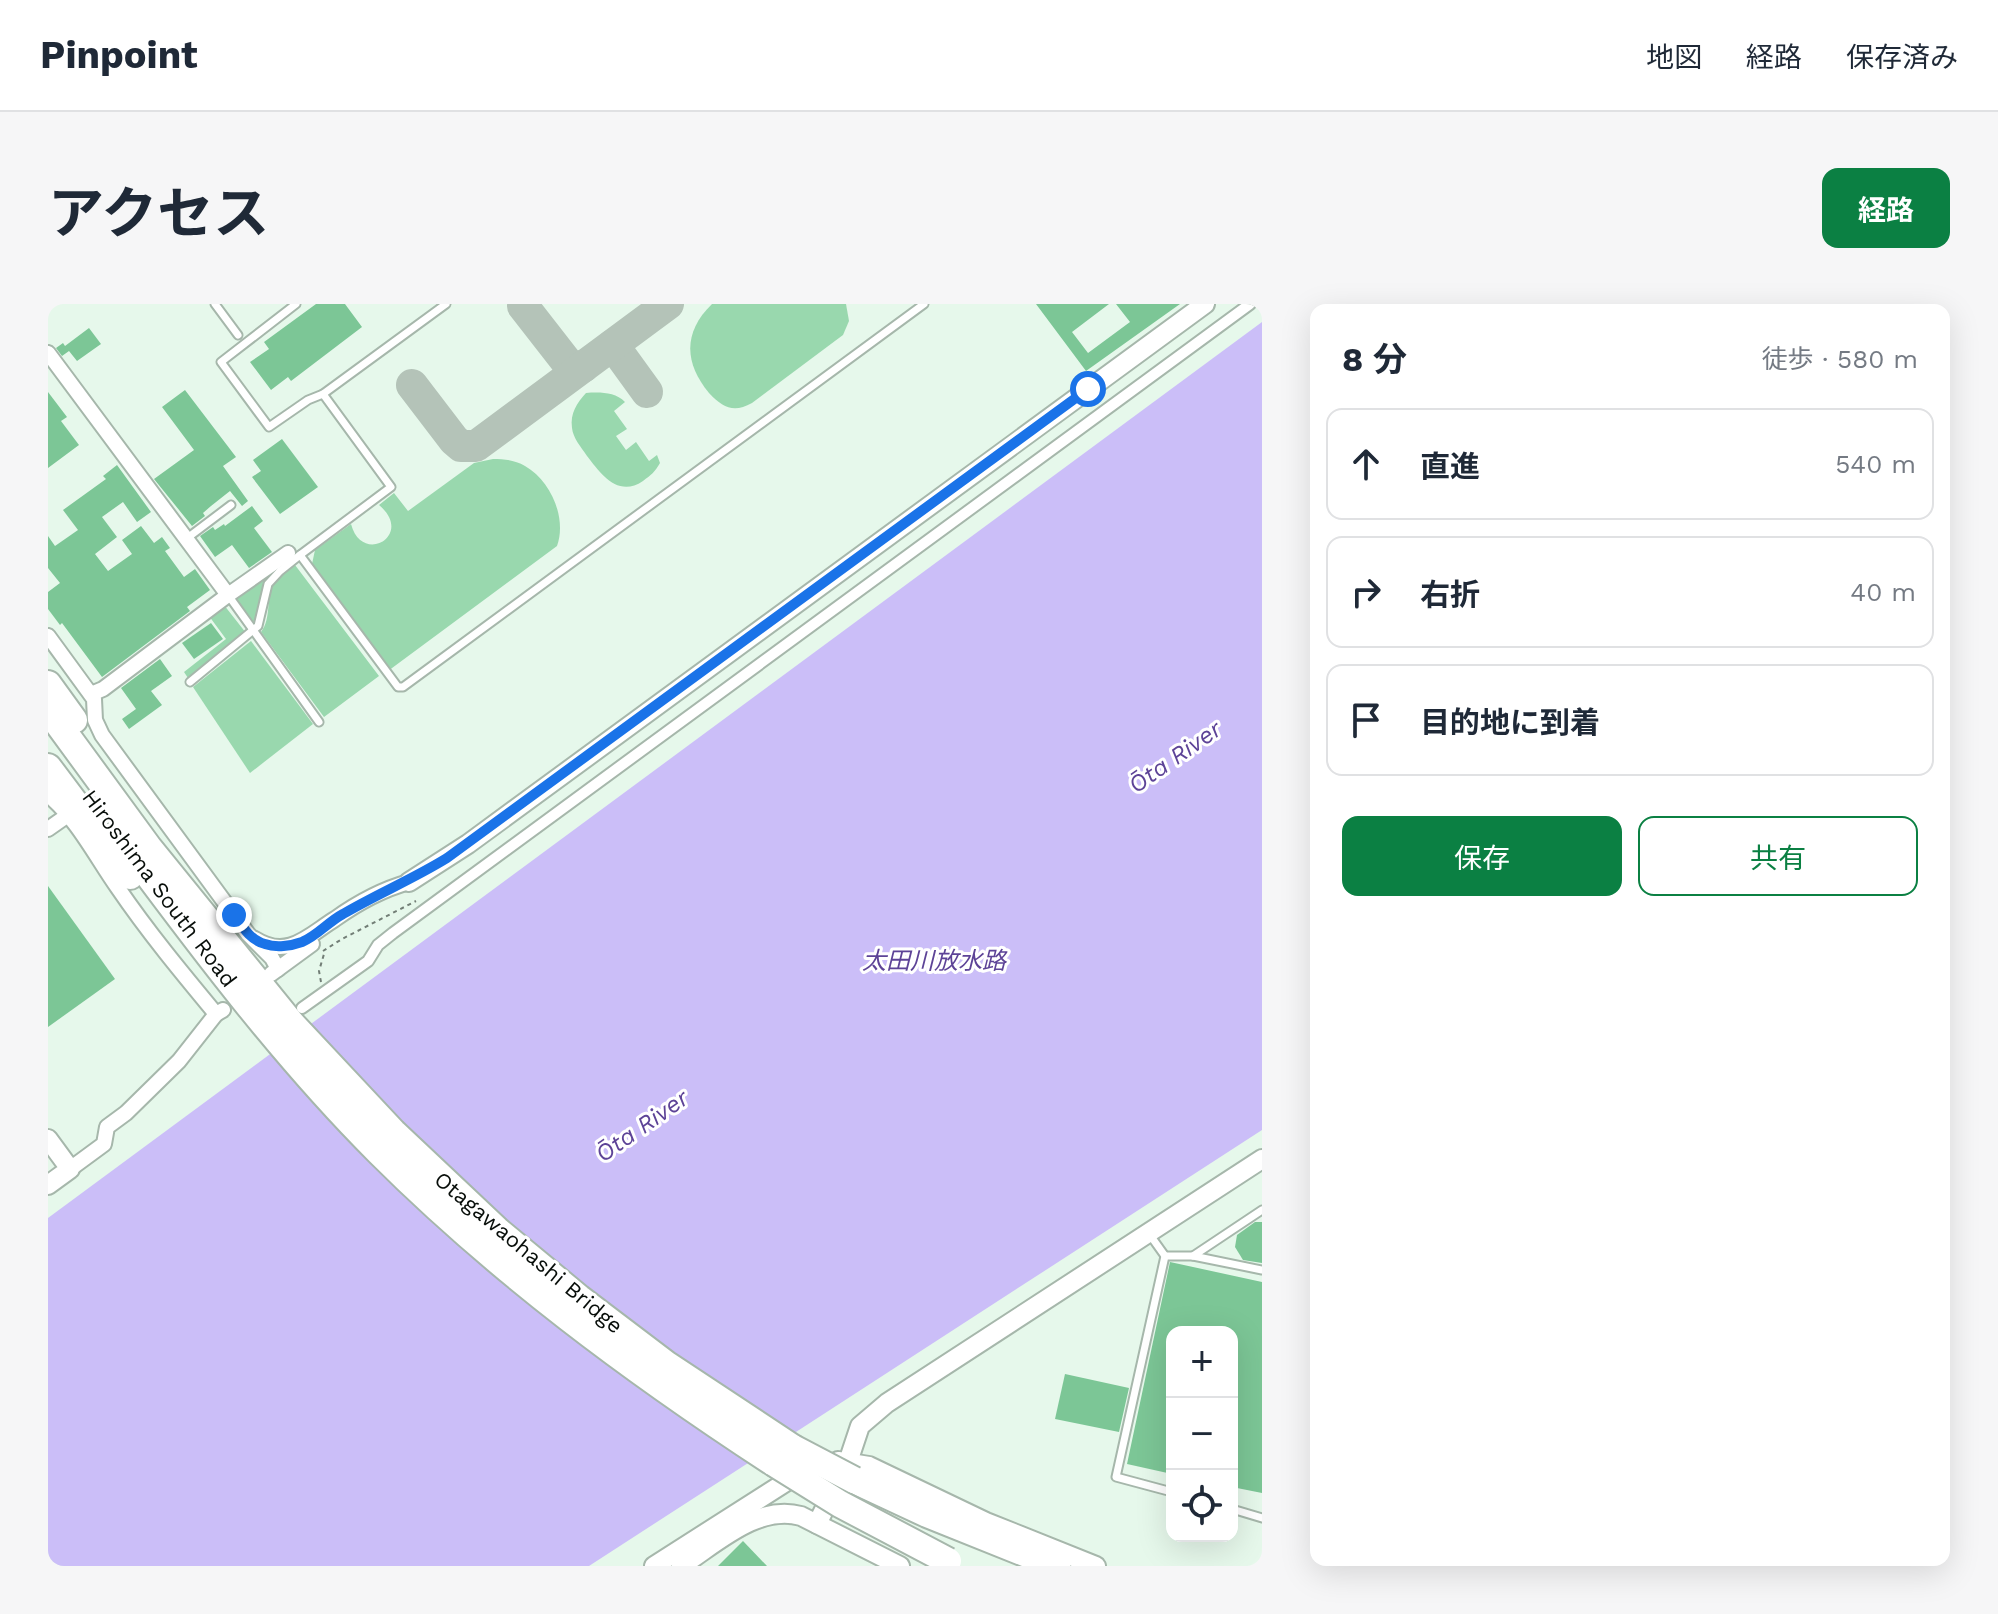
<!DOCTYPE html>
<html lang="ja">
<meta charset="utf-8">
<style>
:root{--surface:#fff;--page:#f6f6f7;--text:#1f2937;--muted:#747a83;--line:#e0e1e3;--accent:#0b8043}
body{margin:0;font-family:"Work Sans","Noto Sans JP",sans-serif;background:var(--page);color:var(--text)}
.controls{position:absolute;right:24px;bottom:24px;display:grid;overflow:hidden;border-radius:16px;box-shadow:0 8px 32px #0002}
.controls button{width:72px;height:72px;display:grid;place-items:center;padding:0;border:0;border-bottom:2px solid var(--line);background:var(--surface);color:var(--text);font:40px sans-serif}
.stop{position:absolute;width:24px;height:24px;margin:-18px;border:6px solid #1a73e8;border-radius:50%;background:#fff}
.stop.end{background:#1a73e8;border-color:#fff;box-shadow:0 2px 8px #0008}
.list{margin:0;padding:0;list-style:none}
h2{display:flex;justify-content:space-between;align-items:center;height:104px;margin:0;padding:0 32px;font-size:34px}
h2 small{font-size:26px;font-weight:400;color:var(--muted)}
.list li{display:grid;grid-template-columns:52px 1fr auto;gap:24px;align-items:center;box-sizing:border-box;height:112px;margin:0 16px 16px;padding:0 16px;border:2px solid var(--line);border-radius:16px}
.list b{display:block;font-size:30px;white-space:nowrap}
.list em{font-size:26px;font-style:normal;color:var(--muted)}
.actions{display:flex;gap:16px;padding:24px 32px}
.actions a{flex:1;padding:18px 0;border:2px solid var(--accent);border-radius:16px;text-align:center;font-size:28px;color:var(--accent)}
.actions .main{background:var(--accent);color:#fff}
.icon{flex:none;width:44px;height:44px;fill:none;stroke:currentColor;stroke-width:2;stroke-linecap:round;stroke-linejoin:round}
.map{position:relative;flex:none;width:1214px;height:1262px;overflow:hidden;border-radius:16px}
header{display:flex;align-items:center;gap:48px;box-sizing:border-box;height:112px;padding:0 40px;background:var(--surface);border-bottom:2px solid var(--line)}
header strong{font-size:38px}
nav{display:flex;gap:44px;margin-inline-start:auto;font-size:28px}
.intro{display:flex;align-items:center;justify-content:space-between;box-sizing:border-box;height:192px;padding:0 48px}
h1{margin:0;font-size:56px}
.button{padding:20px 36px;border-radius:16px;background:var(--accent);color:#fff;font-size:28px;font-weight:700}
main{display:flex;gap:48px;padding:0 48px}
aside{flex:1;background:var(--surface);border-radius:16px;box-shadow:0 8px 32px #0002}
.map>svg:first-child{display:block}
</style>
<header>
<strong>Pinpoint</strong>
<nav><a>地図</a><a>経路</a><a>保存済み</a></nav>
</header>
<div class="intro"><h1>アクセス</h1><a class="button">経路</a></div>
<main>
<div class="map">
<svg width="1214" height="1262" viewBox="0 0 1214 1262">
<rect width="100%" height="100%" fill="#e6f8eb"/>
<g fill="#99d8ae">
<path d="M664 0H798L801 17 795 31 704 99C686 109 675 104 661 89 636 59 635 28 664 0Z"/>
<path d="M538 89C552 88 567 88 577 98L566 107 579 125 568 132 578 146 588 138 601 157 609 151 612 159C607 168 603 171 595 177 570 194 553 170 539 152 533 143 525 134 524 124 522 109 529 99 538 89Z"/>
<path d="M445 155C456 155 467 156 477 162 503 177 519 214 509 242L340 367 264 260 267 246 303 220C314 262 367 231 331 201L346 189 360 207 426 159Z"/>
<path d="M247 261 331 372 276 413 213 328C224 314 217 293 227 278 231 271 240 266 247 261Z"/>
<polygon points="220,270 216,278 209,314 205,318 187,294"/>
<polygon points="176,301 198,329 140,374 136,368 178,335 161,312"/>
<polygon points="203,337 265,420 202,469 145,383"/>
</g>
<polygon fill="#cbbef8" points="1214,18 1214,826 541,1262 0,1262 0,914"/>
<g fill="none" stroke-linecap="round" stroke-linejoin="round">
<g stroke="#b4c3b8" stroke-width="32">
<polyline points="475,2 521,61 535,63"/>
<polyline points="565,41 599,88"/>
<polyline points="364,81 406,136 413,142 428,142 620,0"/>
</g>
</g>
<g fill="#7cc696">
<polygon points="268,0 297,0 314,23 243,77 240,73 223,86 202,58 221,45 216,38"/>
<polygon points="988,0 1061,0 1024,28 1040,49 1082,18 1068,0 1132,0 1038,67"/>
<polygon points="41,24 53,40 29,57 21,47 14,52 8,44 15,39 17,42"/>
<polygon points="137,86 188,153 175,162 200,197 194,202 182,187 163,202 155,209 157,212 144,222 106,175 146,146 114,103"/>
<polygon points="0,88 19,113 13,117 31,141 0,164"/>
<polygon points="234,135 270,183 232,210 204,173 213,167 205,156"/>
<polygon points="69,161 103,208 89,218 75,198 54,213 69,233 47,250 60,267 84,250 74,236 93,222 106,239 114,233 122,244 117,247 136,273 147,265 162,286 139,303 142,307 54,373 14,319 12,321 0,305 0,288 12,279 0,264 0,232 7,242 30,226 15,206 58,175 55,172"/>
<polygon points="204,202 215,217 206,224 224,248 201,264 184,241 167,253 152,232 165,223 167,226 176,220 177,222"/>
<polygon points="163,319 175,335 146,355 134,339"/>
<polygon points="112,355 124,372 103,387 114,401 81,425 74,415 88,405 73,384"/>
<polygon points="0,582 67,675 0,723"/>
<polygon points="1207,918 1214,918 1214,959 1195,956 1187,943 1189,931"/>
<polygon points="1122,958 1214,978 1214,1189 1184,1183 1184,1028 1124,1028 1124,1170 1079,1160"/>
<polygon points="1017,1070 1081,1084 1071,1128 1007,1115"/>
<polygon points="695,1237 719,1262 670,1262"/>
</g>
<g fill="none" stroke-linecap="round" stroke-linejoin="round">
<defs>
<g id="service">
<polyline points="167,0 190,31"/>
<polyline points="248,0 173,58 221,123 260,96 275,90"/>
<polyline points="398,0 275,90 343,183 252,251 350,383 355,383 876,0"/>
<polyline points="138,235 183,201"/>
<polyline points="180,291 271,418"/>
<polyline points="142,378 210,322 220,280 232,267 252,251"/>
<polyline points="1102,931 1117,952"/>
<polyline points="1145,952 1214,906"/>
<polyline points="1124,1188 1068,1173 1117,952 1145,952 1214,966"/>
<polyline points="1184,1205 1214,1214"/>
</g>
<polyline id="pedestrian" points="254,704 320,657 330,641 345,629 1202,0"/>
<g id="minor">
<polyline points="0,49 180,291 55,385 43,390"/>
<polyline points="180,291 240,249"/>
<polyline points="0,332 46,395 47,416 54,431 200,630 224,654 230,665"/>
<path d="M0 491C30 516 48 553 70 584 100 628 134 669 168 710L175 706"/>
<polyline points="0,525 20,511"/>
<path d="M207 635C240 656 261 631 287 615 308 600 336 585 361 578"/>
<polyline points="223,670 264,640"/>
<polyline points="22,865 56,840 59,823 78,809 131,757 168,710"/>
</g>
<g id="tertiary">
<polyline points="361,578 420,540 1157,0"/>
<polyline points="0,835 22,865 0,881"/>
<polyline points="790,1157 821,1162 938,1218 1048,1262"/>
<polyline points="769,1220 800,1158 812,1122 839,1099 1214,855"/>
<polyline points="606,1262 755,1167"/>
<path d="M633 1262C669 1239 709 1200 753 1212L852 1262"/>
</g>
<g id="motorway">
<polyline points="0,380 26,416"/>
<polyline points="0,406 101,544 243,719 345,828 449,926 531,994 618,1060 745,1144"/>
<polyline points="0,463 82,572"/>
<path d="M80 544C158 649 238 755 331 848 450 967 585 1067 726 1159"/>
<polyline points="806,1176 879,1210 1009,1262"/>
</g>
</defs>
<use href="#service" stroke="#a6b7ab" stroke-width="11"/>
<use href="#pedestrian" stroke="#a6b7ab" stroke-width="14"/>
<use href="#minor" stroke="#a6b7ab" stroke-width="18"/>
<use href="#tertiary" stroke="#a6b7ab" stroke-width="22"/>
<use href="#motorway" stroke="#a6b7ab" stroke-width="30"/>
<g stroke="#727e76" stroke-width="2" stroke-dasharray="4 4" stroke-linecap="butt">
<polyline points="275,647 294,635 368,597"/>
<polyline points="273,678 271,667 276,650"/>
</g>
<use href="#service" stroke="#fff" stroke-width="7"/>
<use href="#pedestrian" stroke="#fff" stroke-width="10"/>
<use href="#minor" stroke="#fff" stroke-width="14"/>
<use href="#tertiary" stroke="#fff" stroke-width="18"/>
<use href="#motorway" stroke="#fff" stroke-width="26"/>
<defs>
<g id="motorway-bridge">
<polyline points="745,1144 806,1176"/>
<polyline points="726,1159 792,1200 900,1257"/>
</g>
</defs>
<use href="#motorway-bridge" stroke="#a6b7ab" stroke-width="30" stroke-linecap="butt"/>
<use href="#motorway-bridge" stroke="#fff" stroke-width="26"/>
</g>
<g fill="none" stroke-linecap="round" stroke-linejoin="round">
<path stroke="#1a73e8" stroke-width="10" d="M186 611C194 622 202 636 217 640 228 644 243 642 254 638 269 632 280 618 295 610 329 590 365 575 399 554L1040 85"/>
</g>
<g text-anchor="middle" stroke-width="6" stroke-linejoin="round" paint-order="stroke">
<g font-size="22" fill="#080e0a" stroke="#fff">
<text transform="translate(112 584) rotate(53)" y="8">Hiroshima South Road</text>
<text transform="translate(481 948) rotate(40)" y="8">Otagawaohashi Bridge</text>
</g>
<g font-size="24" font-style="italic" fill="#5d4397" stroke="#fff">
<text transform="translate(1127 453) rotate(-35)" y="8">Ōta River</text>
<text x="886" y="665">太田川放水路</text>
<text transform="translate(594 822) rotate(-35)" y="8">Ōta River</text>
</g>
</g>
</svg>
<div class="controls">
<button>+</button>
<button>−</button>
<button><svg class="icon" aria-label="locate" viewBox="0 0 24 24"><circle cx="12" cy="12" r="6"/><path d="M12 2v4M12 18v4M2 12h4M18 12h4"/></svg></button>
</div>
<div class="stop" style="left:1040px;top:85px"></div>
<div class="stop end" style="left:186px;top:611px"></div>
</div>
<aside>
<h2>8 分<small>徒歩 · 580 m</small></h2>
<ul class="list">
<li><svg class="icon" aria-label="ahead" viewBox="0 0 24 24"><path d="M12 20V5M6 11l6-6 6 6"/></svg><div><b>直進</b></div><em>540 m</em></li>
<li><svg class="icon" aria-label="right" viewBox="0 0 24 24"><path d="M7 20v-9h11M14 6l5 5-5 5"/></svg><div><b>右折</b></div><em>40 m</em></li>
<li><svg class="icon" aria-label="arrive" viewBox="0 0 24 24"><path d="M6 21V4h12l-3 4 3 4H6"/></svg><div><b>目的地に到着</b></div></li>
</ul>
<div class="actions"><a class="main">保存</a><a>共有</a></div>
</aside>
</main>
